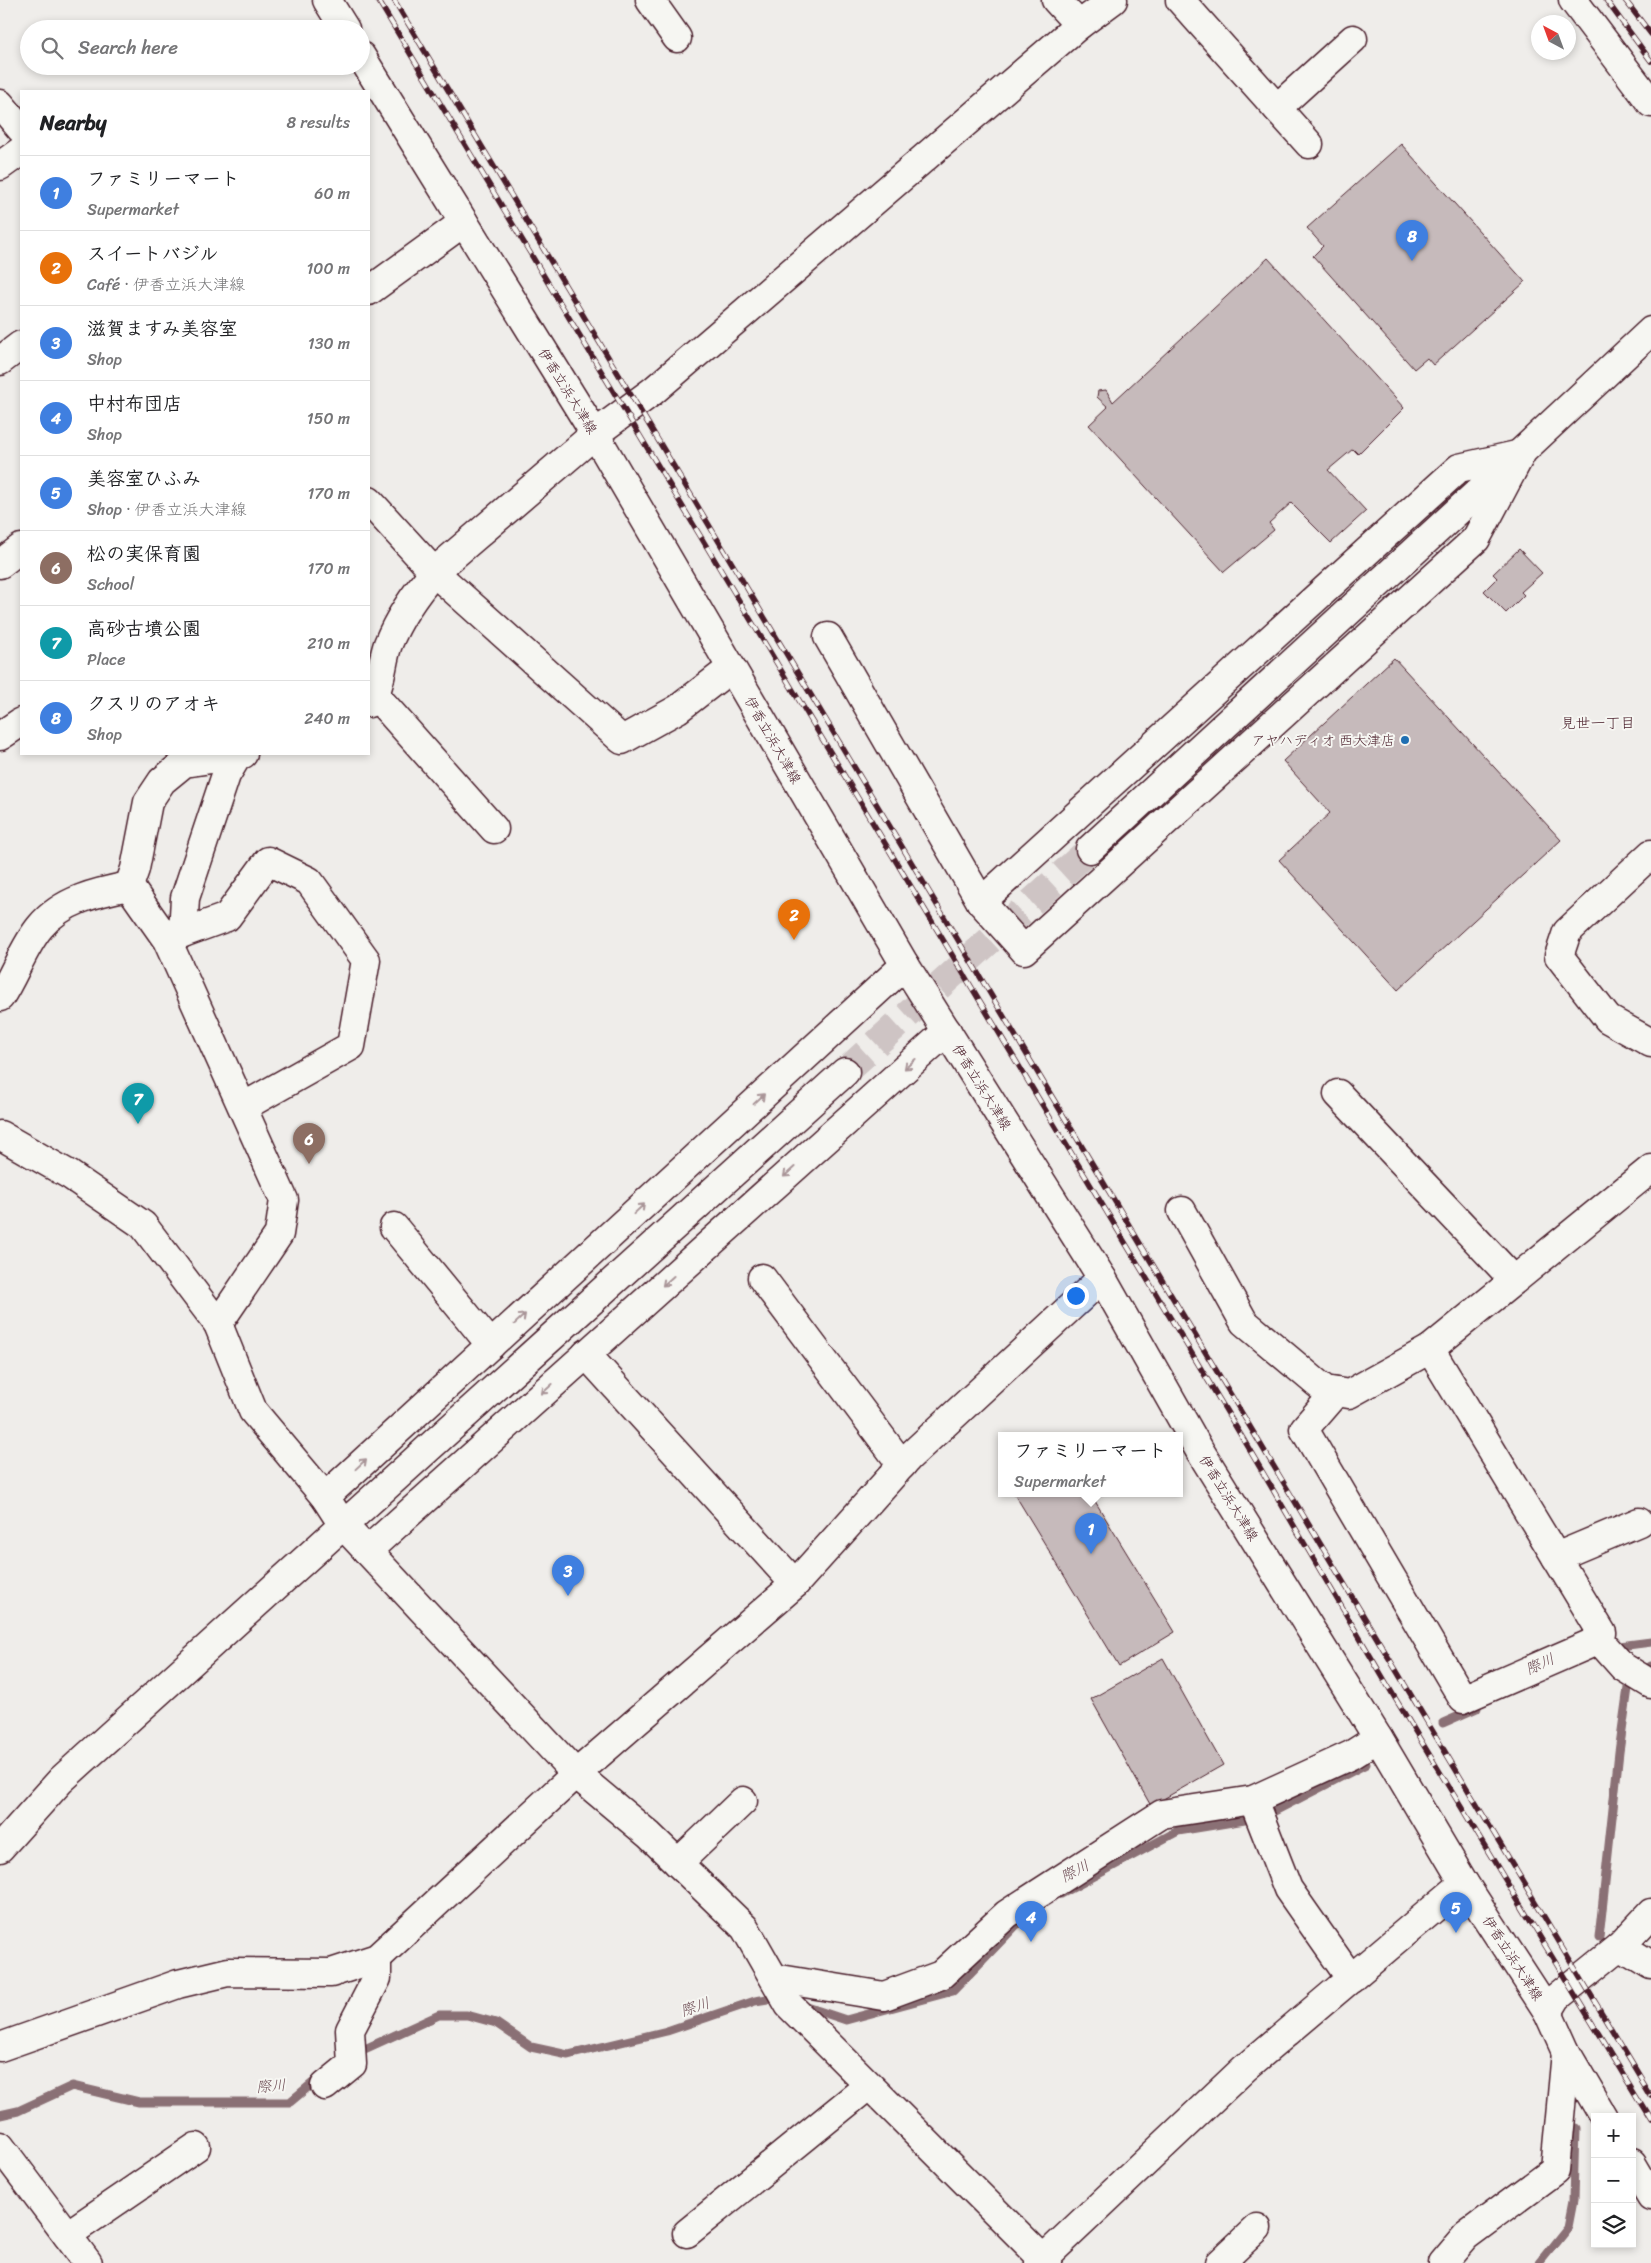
<!DOCTYPE html>
<meta charset="utf-8">
<style>
:root{--surface:#fff;--page:#f2f2f2;--text:#202124;--muted:#757577;--line:#e0e0e0;--accent:#ea580c}
body{margin:0;font-family:Sriracha,"Klee One",sans-serif;background:var(--page);color:var(--text)}
.controls{position:absolute;right:15px;bottom:15px;display:grid;overflow:hidden;border-radius:0px;box-shadow:0 2px 8px #0003}
.controls button{width:45px;height:45px;display:grid;place-items:center;padding:0;border:0;border-bottom:1px solid var(--line);background:var(--surface);color:var(--text);font:25px sans-serif}
.compass{position:absolute;left:1531px;top:15px;width:45px;height:45px;border-radius:50%;background:var(--surface);box-shadow:0 2px 8px #0003;rotate:319deg}
.you{position:absolute;left:1075px;top:1295px;width:18px;height:18px;margin:-12px;border:4px solid #fff;border-radius:50%;background:#1a73e8;box-shadow:0 0 0 8px #1a73e833}
.badge{display:grid;place-items:center;width:32px;height:32px;border-radius:50%;background:var(--accent);color:#fff;font-size:16px;font-weight:700}
.pin{position:absolute;translate:-50% -41px;filter:drop-shadow(0 1px 2px #0008)}
.pin::after{content:'';position:absolute;top:26px;width:18px;height:15px;background:inherit;clip-path:polygon(0 0,100% 0,50% 100%)}
.popup{position:absolute;left:998px;top:1432px;width:185px;height:65px;box-sizing:border-box;display:grid;place-content:center;border-radius:0px;background:var(--surface);filter:drop-shadow(0 1px 4px #0005);font-size:16px;white-space:nowrap;color:var(--muted)}
.popup b{font-size:19px;color:var(--text)}
.popup::after{content:'';position:absolute;left:50%;top:100%;margin-left:-10px;border:10px solid transparent;border-top-color:var(--surface)}
.list{margin:0;padding:0;list-style:none}
h2{display:flex;justify-content:space-between;align-items:center;height:65px;margin:0;padding:0 20px;font-size:21px}
h2 small{font-size:16px;font-weight:400;color:var(--muted)}
.list li{display:grid;grid-template-columns:32px 1fr auto;gap:15px;align-items:center;box-sizing:border-box;height:75px;padding:0 20px;border-top:1px solid var(--line)}
.list b{display:block;font-size:19px;white-space:nowrap}
.list p{margin:0;font-size:16px;white-space:nowrap;color:var(--muted)}
.list em{font-size:16px;font-style:normal;color:var(--muted)}
.icon{flex:none;width:28px;height:28px;fill:none;stroke:currentColor;stroke-width:2;stroke-linecap:round;stroke-linejoin:round}
.map{position:relative;flex:none;width:1651px;height:2263px;overflow:hidden}
.search{position:absolute;background:var(--surface);box-shadow:0 2px 8px #0003;left:20px;top:20px;width:350px;height:55px;display:flex;align-items:center;gap:12px;box-sizing:border-box;padding:0 18px;border-radius:28px;color:var(--muted);font-size:19px}
.panel{position:absolute;background:var(--surface);box-shadow:0 2px 8px #0003;left:20px;top:90px;width:350px;height:665px;border-radius:0px}
.map>svg:first-child{display:block}
</style>
<div class="map">
<svg width="1651" height="2263" viewBox="0 0 1651 2263">
<rect width="100%" height="100%" fill="#efedea"/>
<filter id="ink" filterUnits="userSpaceOnUse"><feTurbulence type="fractalNoise" baseFrequency=".02" numOctaves="2"/><feDisplacementMap in="SourceGraphic" scale="10" xChannelSelector="R" yChannelSelector="G"/><feConvolveMatrix kernelMatrix="1 2 1 2 8 2 1 2 1" color-interpolation-filters="sRGB"/></filter>
<g filter="url(#ink)">
<g fill="none" stroke-linecap="round" stroke-linejoin="round">
<g stroke="#8a6f74" stroke-width="9">
<polyline points="1612,1647 1651,1642"/>
<polyline points="1443,1723 1477,1708"/>
<polyline points="1061,1894 1178,1831 1263,1817 1366,1764"/>
<polyline points="1599,1938 1619,1752 1629,1681 1651,1666"/>
<polyline points="801,2005 846,2020 953,1991 1027,1914"/>
<polyline points="356,2053 439,2015 467,2015 496,2023 531,2047 568,2055 667,2031 755,2001 780,1997"/>
<polyline points="0,2115 18,2111 72,2086 139,2102 290,2102 320,2077"/>
<polyline points="1539,2263 1568,2227 1573,2201 1575,2128"/>
</g>
</g>
<g fill="#c6babb" stroke="#4a1f2b">
<polygon points="1401,144 1525,282 1433,365 1427,358 1414,369 1313,256 1323,246 1307,228"/>
<polygon points="1268,258 1404,408 1358,454 1353,449 1328,470 1366,511 1331,543 1291,503 1269,523 1274,530 1224,572 1089,425 1108,407 1097,397 1098,391 1106,390 1113,402"/>
<polygon points="1519,549 1542,573 1521,592 1524,595 1506,613 1484,591 1497,578 1493,574"/>
<polygon points="1394,658 1561,840 1398,990 1279,860 1330,813 1283,761"/>
<polygon points="1014,1493 1090,1493 1175,1632 1119,1666"/>
<polygon points="1163,1658 1223,1765 1151,1806 1091,1699"/>
</g>
<g fill="none" stroke-linecap="round" stroke-linejoin="round">
<polyline stroke="#cec4c4" stroke-width="28" stroke-dasharray="28 14" stroke-linecap="butt" points="845,1072 1090,849"/>
<defs>
<g id="minor">
<polyline points="650,0 677,38"/>
<polyline points="1056,0 1079,25"/>
<polyline points="1180,0 1309,144"/>
<polyline points="1573,0 1651,103"/>
<polyline points="0,104 21,129"/>
<polyline points="1277,108 1353,39"/>
<polyline points="0,166 21,151"/>
<polyline points="369,291 464,222"/>
<polyline points="0,361 21,345"/>
<polygon points="1521,454 1476,539 1024,950 981,902 1459,468"/>
<polyline points="369,501 434,572 622,740 678,709 731,668"/>
<polyline points="0,564 21,548"/>
<polyline points="828,637 981,902"/>
<polyline points="375,695 494,829"/>
<path d="M369 703C382 687 381 663 388 644 399 617 415 594 434 572L595 434 653 391 1079 25 1113 0"/>
<polyline points="0,736 21,722"/>
<polyline points="1651,854 1567,932 1559,956 1608,1019 1651,1043"/>
<polyline points="129,886 135,869 148,802 162,781 184,763 238,755"/>
<polyline points="183,933 227,917 268,861 309,881 366,960 351,1046 243,1107"/>
<polyline points="168,939 183,933 185,898 226,775 238,755 243,754"/>
<path d="M0 997C14 976 24 946 40 927 62 900 98 892 129 886L167 940 284 1200 279 1234 218 1324"/>
<polyline points="1338,1094 1514,1280"/>
<polyline points="0,1135 70,1175 143,1225 218,1324 253,1411 325,1497 343,1525 576,1774 649,1835 745,1928 789,2005 1047,2263"/>
<polyline points="1182,1211 1244,1322 1325,1390 1349,1394 1430,1349 1651,1169"/>
<polyline points="394,1227 491,1345"/>
<polyline points="762,1278 902,1465"/>
<polyline points="1430,1349 1602,1633 1599,1640"/>
<polyline points="586,1354 795,1584"/>
<polyline points="1336,1392 1304,1429 1463,1699 1599,1640 1623,1667 1651,1684"/>
<polyline points="325,1497 905,965"/>
<polyline points="367,1551 947,1031"/>
<polyline points="1556,1557 1639,1522"/>
<polyline points="1253,1800 1288,1889 1351,1979"/>
<polyline points="678,1863 743,1801"/>
<polyline points="1620,1946 1651,1965"/>
<polyline points="774,1978 884,1996 941,1975 1007,1914 1162,1814 1253,1800 1351,1755 1378,1738"/>
<polyline points="1548,2012 1557,1997 1620,1946 1651,1913"/>
<polyline points="0,2047 178,1984 228,1972 331,1973 377,1958 576,1774 795,1584 909,1457 1102,1278"/>
<polyline points="325,2086 352,2064 350,2030 377,1978 377,1958"/>
<polyline points="0,2146 88,2263"/>
<polyline points="687,2233 868,2086"/>
<polyline points="67,2235 196,2147"/>
<polyline points="1039,2263 1245,2068 1464,1883"/>
<polyline points="1220,2263 1257,2228"/>
<polyline points="1443,2263 1466,2236 1555,2170 1566,2052"/>
</g>
<g id="tertiary">
<polyline points="1090,849 1499,473 1651,331"/>
<polyline points="0,1848 61,1780 845,1072"/>
</g>
<g id="primary">
<polyline points="327,0 345,29"/>
<polyline points="361,56 595,434 905,965 1102,1278 1200,1451 1378,1738 1464,1883 1548,2012 1566,2052 1604,2117"/>
<polyline points="1632,2163 1651,2195"/>
</g>
</defs>
<use href="#minor" stroke="#4a1f2b" stroke-width="31"/>
<use href="#tertiary" stroke="#4a1f2b" stroke-width="31"/>
<use href="#primary" stroke="#4a1f2b" stroke-width="31"/>
<use href="#minor" stroke="#f6f6f2" stroke-width="28"/>
<use href="#tertiary" stroke="#f6f6f2" stroke-width="28"/>
<use href="#primary" stroke="#f6f6f2" stroke-width="28"/>
<defs>
<g id="rail">
<polyline points="378,0 1242,1437 1395,1698 1651,2120"/>
<polyline points="394,0 1651,2095"/>
<polyline points="1606,0 1651,61"/>
<polyline points="1625,0 1651,34"/>
</g>
</defs>
<use href="#rail" stroke="#4a1f2b" stroke-width="5.5"/>
<use href="#rail" stroke="#f6f6f2" stroke-width="4" stroke-dasharray="11" stroke-linecap="butt"/>
</g>
<defs><path id="oneway-shaft" d="M-6 0H5M1.5-3L5.5 0L1.5 3" fill="none" stroke-width="1.6" stroke-linecap="round" stroke-linejoin="round" transform="scale(1.25)"/></defs>
<g stroke="#a99598">
<use href="#oneway-shaft" transform="translate(910 1064) rotate(138)"/>
<use href="#oneway-shaft" transform="translate(759 1099) rotate(-43)"/>
<use href="#oneway-shaft" transform="translate(789 1172) rotate(138)"/>
<use href="#oneway-shaft" transform="translate(639 1209) rotate(-43)"/>
<use href="#oneway-shaft" transform="translate(668 1281) rotate(138)"/>
<use href="#oneway-shaft" transform="translate(520 1319) rotate(-43)"/>
<use href="#oneway-shaft" transform="translate(547 1389) rotate(138)"/>
<use href="#oneway-shaft" transform="translate(361 1464) rotate(-43)"/>
</g>
</g>
<circle fill="#1f6fb2" stroke="#f6f6f2" stroke-width="2" cx="1405" cy="740" r="5"/>
<g text-anchor="middle" stroke-width="4" stroke-linejoin="round" paint-order="stroke">
<g font-size="14" fill="#4a1f2b" stroke="#f6f6f2">
<text transform="translate(568 391) rotate(58)" y="5">伊香立浜大津線</text>
<text transform="translate(773 740) rotate(60)" y="5">伊香立浜大津線</text>
<text transform="translate(982 1087) rotate(58)" y="5">伊香立浜大津線</text>
<text transform="translate(1229 1498) rotate(58)" y="5">伊香立浜大津線</text>
<text transform="translate(1513 1958) rotate(57)" y="5">伊香立浜大津線</text>
</g>
<g font-size="14" fill="#4a1f2b" stroke="#f6f6f2" text-anchor="end">
<text x="1395" y="745">アヤハディオ 西大津店</text>
</g>
<g font-size="15" fill="#4a1f2b" stroke="#f6f6f2">
<text x="1598" y="728">見世一丁目</text>
</g>
<g font-size="15" font-style="italic" fill="#6f4e56" stroke="#f6f6f2">
<text transform="translate(1540 1664) rotate(-24)" y="5">際川</text>
<text transform="translate(1075 1871) rotate(-28)" y="5">際川</text>
<text transform="translate(695 2007) rotate(-19)" y="5">際川</text>
<text transform="translate(271 2086) rotate(-5)" y="5">際川</text>
</g>
</g>
</svg>
<div class="controls">
<button>+</button>
<button>−</button>
<button><svg class="icon" aria-label="layers" viewBox="0 0 24 24"><path d="M12 4l9 5-9 5-9-5zM3 14l9 5 9-5"/></svg></button>
</div>
<svg class="compass" viewBox="-18 -18 36 36"><path d="M0-13l5 13h-10z" fill="#e53935"/><path d="M0 13l5-13h-10z" fill="#757577"/></svg>
<div class="you"></div>
<div class="pin badge" style="left:1091px;top:1554px;background:#3f7fe0">1</div>
<div class="popup"><b>ファミリーマート</b>Supermarket</div>
<div class="pin badge" style="left:794px;top:940px;background:#e8710a">2</div>
<div class="pin badge" style="left:568px;top:1596px;background:#3f7fe0">3</div>
<div class="pin badge" style="left:1031px;top:1942px;background:#3f7fe0">4</div>
<div class="pin badge" style="left:1456px;top:1933px;background:#3f7fe0">5</div>
<div class="pin badge" style="left:309px;top:1164px;background:#8d6e63">6</div>
<div class="pin badge" style="left:138px;top:1124px;background:#0f9aa8">7</div>
<div class="pin badge" style="left:1412px;top:261px;background:#3f7fe0">8</div>
<div class="search"><svg class="icon" aria-label="search" viewBox="0 0 24 24"><circle cx="10" cy="10" r="6"/><path d="M15 15l6 6"/></svg>Search here</div>
<section class="panel">
<h2>Nearby<small>8 results</small></h2>
<ul class="list">
<li><span class="badge" style="background:#3f7fe0">1</span><div><b>ファミリーマート</b><p>Supermarket</p></div><em>60 m</em></li>
<li><span class="badge" style="background:#e8710a">2</span><div><b>スイートバジル</b><p>Café · 伊香立浜大津線</p></div><em>100 m</em></li>
<li><span class="badge" style="background:#3f7fe0">3</span><div><b>滋賀ますみ美容室</b><p>Shop</p></div><em>130 m</em></li>
<li><span class="badge" style="background:#3f7fe0">4</span><div><b>中村布団店</b><p>Shop</p></div><em>150 m</em></li>
<li><span class="badge" style="background:#3f7fe0">5</span><div><b>美容室ひふみ</b><p>Shop · 伊香立浜大津線</p></div><em>170 m</em></li>
<li><span class="badge" style="background:#8d6e63">6</span><div><b>松の実保育園</b><p>School</p></div><em>170 m</em></li>
<li><span class="badge" style="background:#0f9aa8">7</span><div><b>高砂古墳公園</b><p>Place</p></div><em>210 m</em></li>
<li><span class="badge" style="background:#3f7fe0">8</span><div><b>クスリのアオキ</b><p>Shop</p></div><em>240 m</em></li>
</ul>
</section>
</div>
